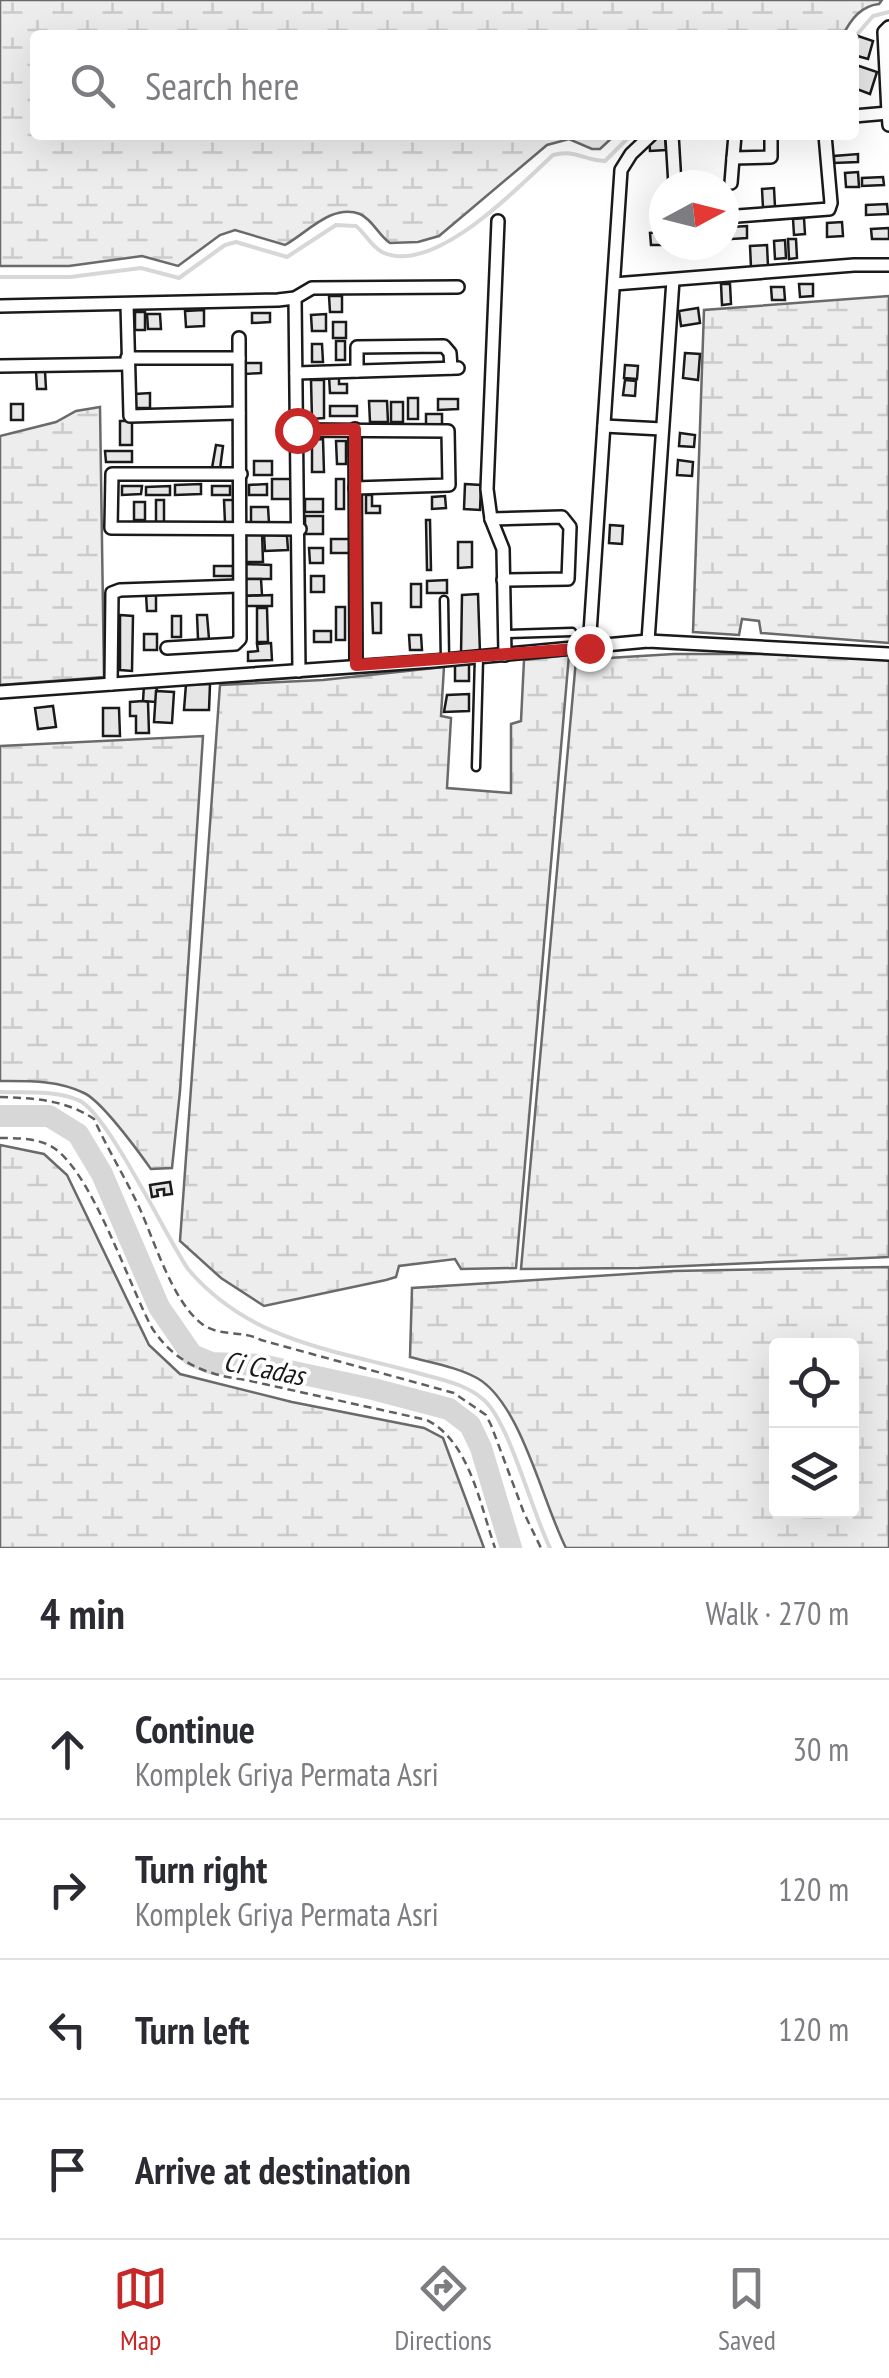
<!DOCTYPE html>
<meta charset="utf-8">
<style>
:root{--surface:#fff;--page:#f7f7f7;--text:#2b2b33;--muted:#7c7c81;--line:#e1e1e2;--accent:#c62828}
body{margin:0;font-family:"PT Sans Narrow",sans-serif;background:var(--page);color:var(--text)}
.controls{position:absolute;right:30px;bottom:30px;display:grid;overflow:hidden;border-radius:10px;box-shadow:0 10px 40px #0002}
.controls button{width:90px;height:90px;display:grid;place-items:center;padding:0;border:0;border-bottom:2px solid var(--line);background:var(--surface);color:var(--text);font:50px sans-serif}
.compass{position:absolute;left:649px;top:170px;width:90px;height:90px;border-radius:50%;background:var(--surface);box-shadow:0 10px 40px #0002;rotate:83deg}
.stop{position:absolute;width:30px;height:30px;margin:-22px;border:8px solid #c62828;border-radius:50%;background:#fff}
.stop.end{background:#c62828;border-color:#fff;box-shadow:0 2px 10px #0008}
.list{margin:0;padding:0;list-style:none}
h2{display:flex;justify-content:space-between;align-items:center;height:130px;margin:0;padding:0 40px;font-size:42px}
h2 small{font-size:32px;font-weight:400;color:var(--muted)}
.list li{display:grid;grid-template-columns:65px 1fr auto;gap:30px;align-items:center;box-sizing:border-box;height:140px;padding:0 40px;border-top:2px solid var(--line)}
.list b{display:block;font-size:38px;white-space:nowrap}
.list p{margin:0;font-size:32px;white-space:nowrap;color:var(--muted)}
.list em{font-size:32px;font-style:normal;color:var(--muted)}
.icon{flex:none;width:55px;height:55px;fill:none;stroke:currentColor;stroke-width:2;stroke-linecap:round;stroke-linejoin:round}
.map{position:relative;flex:none;width:889px;height:1548px;overflow:hidden}
.search{position:absolute;background:var(--surface);box-shadow:0 10px 40px #0002;left:30px;right:30px;top:30px;height:110px;display:flex;align-items:center;gap:25px;box-sizing:border-box;padding:0 35px;border-radius:10px;color:var(--muted);font-size:38px}
.sheet{height:690px;background:var(--surface)}
nav{display:flex;justify-content:space-around;align-items:center;box-sizing:border-box;height:140px;border-top:2px solid var(--line);background:var(--surface);font-size:28px;color:var(--muted)}
nav a{display:grid;justify-items:center;gap:5px}
nav .on{color:var(--accent)}
.map>svg:first-child{display:block}
</style>
<div class="map">
<svg width="889" height="1548" viewBox="0 0 889 1548">
<defs>
<pattern id="wetland-marsh" width="20" height="14" patternUnits="userSpaceOnUse" patternTransform="scale(2.5)"><rect width="20" height="14" fill="#ededed"/><path d="M1 5h8M5 5V1M11 12h8M15 12V8" fill="none" stroke="#cbcbcb"/></pattern>
</defs>
<rect width="100%" height="100%" fill="#fff"/>
<g fill="url(#wetland-marsh)" stroke="#6a6a6a" stroke-width="2.5" fill-rule="evenodd">
<path d="M0 0H882L879 4C861 6 851 19 843 35H35V135H615L600 149H592L569 139 547 145 439 236 418 242 390 243C379 236 373 220 360 214 332 203 307 233 285 245L235 230 220 235 178 266 142 256 69 266H0Z"/>
<polygon points="889,296 889,643 761,633 759,621 742,619 739,635 693,632 704,310"/>
<polygon points="100,407 104,677 0,685 0,436 56,422 76,411"/>
<polygon points="674,654 774,654 889,660 889,1257 639,1268 521,1269 576,660"/>
<polygon points="569,655 516,1268 461,1269 455,1259 399,1266 396,1277 386,1280 264,1306 221,1278 180,1241 220,685 323,680 444,667 441,716 451,718 447,788 511,793 511,724 521,721 524,660"/>
<path d="M203 736 180 1091 172 1168 151 1169C138 1151 103 1102 84 1093 58 1080 29 1081 0 1081V746Z"/>
<polygon points="0,1145 44,1154 67,1175 149,1345 180,1374 292,1402 424,1428 443,1438 484,1548 0,1548"/>
<path d="M889 1267V1548H566C542 1501 521 1403 477 1378 457 1367 432 1363 410 1357L412 1288 674 1271ZM776 1346H852V1510H776Z"/>
</g>
<g fill="none" stroke-linecap="round" stroke-linejoin="round">
<g stroke="#d7d7d7" stroke-width="4">
<polyline points="854,38 873,16 889,12"/>
<path d="M0 277H70L141 268 179 278 225 245 236 242 287 257 336 225 356 226C366 234 372 248 384 253 436 274 517 188 553 155 576 149 582 160 605 161L631 135"/>
<path d="M0 1092C25 1093 54 1090 78 1100 106 1110 166 1237 188 1269 248 1340 329 1349 414 1372 438 1379 466 1383 485 1401 510 1425 532 1512 550 1548"/>
</g>
<polyline stroke="#d7d7d7" stroke-width="22" points="0,1116 49,1116 78,1134 102,1174 159,1307 192,1355 211,1363 261,1365 373,1389 449,1409 470,1425 481,1448 511,1548"/>
</g>
<g fill="#e6e6e6" stroke="#1a1a1a" stroke-width="2.5">
<polygon points="858,36 873,41 868,59 854,55"/>
<polygon points="856,65 877,72 870,94 854,88"/>
<polygon points="649,137 665,137 666,150 650,151"/>
<polygon points="858,154 858,162 834,163 834,156"/>
<polygon points="858,172 859,187 846,187 845,173"/>
<polygon points="883,177 884,185 862,186 862,178"/>
<polygon points="774,188 775,207 763,208 762,189"/>
<polygon points="887,204 888,214 866,215 866,205"/>
<polygon points="804,218 805,234 794,235 793,219"/>
<polygon points="842,222 843,236 827,237 827,223"/>
<polygon points="747,226 747,238 732,239 731,227"/>
<polygon points="889,228 889,239 872,239 871,229"/>
<polygon points="663,232 664,245 651,245 650,233"/>
<polygon points="788,239 796,239 797,258 789,259"/>
<polygon points="785,240 786,258 775,259 774,241"/>
<polygon points="767,245 768,266 751,267 750,246"/>
<polygon points="721,284 730,284 731,304 722,305"/>
<polygon points="799,284 813,284 813,296 800,297"/>
<polygon points="771,287 784,287 785,300 772,300"/>
<polygon points="329,296 342,296 342,312 330,312"/>
<polygon points="698,308 700,323 681,326 679,311"/>
<polygon points="204,310 204,326 186,327 185,311"/>
<rect x="135" y="312" width="10" height="18"/>
<polygon points="252,313 270,313 270,322 252,323"/>
<polygon points="147,314 160,314 161,329 148,329"/>
<polygon points="326,314 326,331 312,331 311,315"/>
<rect x="333" y="322" width="13" height="16"/>
<rect x="336" y="341" width="9" height="19"/>
<polygon points="312,344 322,344 323,362 312,362"/>
<polygon points="685,353 700,354 698,380 683,378"/>
<polygon points="245,363 261,363 261,373 246,374"/>
<polygon points="625,365 638,366 637,379 624,378"/>
<polygon points="36,371 45,371 46,389 37,389"/>
<polygon points="329,376 339,376 339,384 347,384 347,393 330,393"/>
<polygon points="311,380 324,380 324,418 312,419"/>
<polygon points="625,380 636,381 635,396 623,395"/>
<polygon points="150,393 150,408 135,408 135,394"/>
<rect x="408" y="398" width="10" height="21"/>
<polygon points="438,399 458,399 458,409 438,410"/>
<polygon points="369,401 387,401 388,422 370,422"/>
<rect x="391" y="402" width="12" height="20"/>
<rect x="11" y="404" width="12" height="16"/>
<rect x="330" y="406" width="27" height="10"/>
<rect x="426" y="414" width="16" height="11"/>
<rect x="120" y="421" width="12" height="24"/>
<polygon points="680,433 695,435 694,447 679,446"/>
<polygon points="323,439 324,472 312,472 312,440"/>
<polygon points="336,441 346,441 346,464 337,464"/>
<polygon points="216,445 223,446 220,469 212,468"/>
<polygon points="105,451 132,451 132,462 106,462"/>
<polygon points="678,460 693,462 692,476 677,475"/>
<rect x="254" y="461" width="18" height="14"/>
<rect x="272" y="479" width="22" height="20"/>
<rect x="336" y="479" width="8" height="30"/>
<polygon points="201,484 201,494 175,495 175,485"/>
<polygon points="267,484 267,495 249,495 249,485"/>
<polygon points="465,484 481,485 480,510 464,509"/>
<polygon points="122,486 142,486 141,494 122,495"/>
<polygon points="170,486 170,495 146,495 146,487"/>
<rect x="212" y="486" width="18" height="9"/>
<polygon points="366,495 372,495 372,506 380,506 380,513 366,513"/>
<polygon points="445,496 446,508 432,509 432,497"/>
<rect x="305" y="499" width="18" height="13"/>
<rect x="156" y="500" width="8" height="23"/>
<polygon points="224,500 235,500 235,523 225,523"/>
<rect x="134" y="502" width="11" height="18"/>
<polygon points="251,507 268,507 269,523 251,523"/>
<rect x="305" y="516" width="18" height="18"/>
<polygon points="426,520 430,520 431,570 427,570"/>
<polygon points="610,525 623,526 622,544 609,543"/>
<polygon points="243,532 262,532 263,562 243,562"/>
<polygon points="264,534 287,536 288,550 265,551"/>
<rect x="331" y="539" width="20" height="14"/>
<polygon points="458,542 472,542 472,567 458,568"/>
<polygon points="309,548 323,548 323,563 310,563"/>
<polygon points="245,564 271,565 271,579 244,579"/>
<rect x="214" y="566" width="19" height="10"/>
<rect x="311" y="576" width="13" height="16"/>
<polygon points="244,579 261,579 262,595 244,596"/>
<polygon points="447,580 447,593 427,593 427,581"/>
<rect x="411" y="584" width="10" height="23"/>
<polygon points="146,594 156,594 156,611 147,611"/>
<polygon points="478,594 480,653 461,655 462,595"/>
<polygon points="272,595 272,606 244,606 244,596"/>
<polygon points="372,603 381,603 381,633 373,633"/>
<rect x="336" y="607" width="9" height="33"/>
<polygon points="257,608 267,608 268,642 257,642"/>
<polygon points="120,615 133,616 132,671 120,670"/>
<polygon points="197,615 207,615 209,639 198,639"/>
<rect x="172" y="616" width="9" height="21"/>
<rect x="314" y="631" width="17" height="11"/>
<rect x="144" y="634" width="13" height="16"/>
<polygon points="409,635 421,635 422,650 410,650"/>
<polygon points="271,643 272,660 248,661 248,652 258,651 257,644"/>
<rect x="455" y="664" width="14" height="17"/>
<polygon points="186,684 210,684 209,710 184,710"/>
<polygon points="144,685 157,686 156,702 143,701"/>
<polygon points="156,691 174,692 172,723 154,722"/>
<polygon points="469,694 469,711 444,712 447,695"/>
<polygon points="143,701 148,702 149,733 136,733 136,716 130,716 130,702"/>
<polygon points="53,706 56,727 38,729 35,708"/>
<polygon points="103,708 119,708 120,736 103,736"/>
<polygon points="170,1182 172,1194 164,1195 164,1189 157,1190 158,1196 152,1197 150,1185"/>
</g>
<g fill="none" stroke-linecap="round" stroke-linejoin="round">
<defs>
<g id="lane">
<polyline points="444,600 445,659"/>
<polyline points="506,634 572,632"/>
<polyline points="476,767 479,658"/>
</g>
<g id="street">
<polyline points="888,113 884,32 889,27"/>
<polyline points="854,116 888,113 889,125"/>
<polyline points="672,135 675,185"/>
<polyline points="735,135 733,158 771,157 771,135"/>
<polyline points="731,183 733,158"/>
<polyline points="724,217 829,209 831,203 825,135"/>
<polyline points="498,221 487,489 491,519 503,549 505,655"/>
<polyline points="614,284 854,265 889,265"/>
<polyline points="295,298 299,671"/>
<polyline points="127,304 130,416 239,413"/>
<polyline points="0,306 278,300 295,298 312,288 458,287"/>
<polyline points="127,358 239,358"/>
<polyline points="0,366 128,364"/>
<polyline points="357,371 357,347 444,346 450,353 451,368"/>
<polyline points="296,373 458,368"/>
<polyline points="604,426 662,429"/>
<polyline points="355,429 356,665"/>
<polyline points="297,430 448,431 449,485 355,488"/>
<polyline points="241,474 112,474 111,528 300,529"/>
<polyline points="491,519 562,517 570,527 568,579 503,580"/>
<polyline points="648,641 673,280"/>
<polyline points="167,648 235,644 240,639 239,338"/>
<polyline points="589,648 621,170 631,154 651,135"/>
<polyline points="111,684 112,593 120,590 239,586"/>
<polyline points="0,692 434,661 648,641 889,654"/>
</g>
</defs>
<use href="#lane" stroke="#1a1a1a" stroke-width="11"/>
<use href="#street" stroke="#1a1a1a" stroke-width="16"/>
<g stroke="#5f5f5f" stroke-width="2.5" stroke-dasharray="8 5" stroke-linecap="butt">
<path d="M0 1097C34 1098 66 1100 94 1119 108 1150 126 1179 140 1209 155 1243 173 1302 202 1324 219 1337 243 1330 261 1340L454 1393 486 1415 491 1425 524 1513 541 1548"/>
<path d="M0 1138C17 1138 39 1138 54 1148 93 1175 128 1283 152 1328 175 1363 206 1375 246 1380L427 1420C470 1442 480 1505 495 1548"/>
</g>
<use href="#lane" stroke="#fff" stroke-width="6"/>
<use href="#street" stroke="#fff" stroke-width="11"/>
</g>
<g fill="none" stroke-linecap="round" stroke-linejoin="round">
<polyline stroke="#c62828" stroke-width="12" points="297,430 355,429 356,665 589,648"/>
</g>
<g text-anchor="middle" stroke-width="8" stroke-linejoin="round" paint-order="stroke">
<g font-size="28" font-style="italic" fill="#1a1a1a" stroke="#fff">
<text transform="translate(264 1368) rotate(11)" y="10">Ci Cadas</text>
</g>
</g>
</svg>
<div class="controls">
<button><svg class="icon" aria-label="locate" viewBox="0 0 24 24"><circle cx="12" cy="12" r="6"/><path d="M12 2v4M12 18v4M2 12h4M18 12h4"/></svg></button>
<button><svg class="icon" aria-label="layers" viewBox="0 0 24 24"><path d="M12 4l9 5-9 5-9-5zM3 14l9 5 9-5"/></svg></button>
</div>
<svg class="compass" viewBox="-18 -18 36 36"><path d="M0-13l5 13h-10z" fill="#e53935"/><path d="M0 13l5-13h-10z" fill="#7c7c81"/></svg>
<div class="stop" style="left:297px;top:430px"></div>
<div class="stop end" style="left:589px;top:648px"></div>
<div class="search"><svg class="icon" aria-label="search" viewBox="0 0 24 24"><circle cx="10" cy="10" r="6"/><path d="M15 15l6 6"/></svg>Search here</div>
</div>
<section class="sheet">
<h2>4 min<small>Walk · 270 m</small></h2>
<ul class="list">
<li><svg class="icon" aria-label="ahead" viewBox="0 0 24 24"><path d="M12 20V5M6 11l6-6 6 6"/></svg><div><b>Continue</b><p>Komplek Griya Permata Asri</p></div><em>30 m</em></li>
<li><svg class="icon" aria-label="right" viewBox="0 0 24 24"><path d="M7 20v-9h11M14 6l5 5-5 5"/></svg><div><b>Turn right</b><p>Komplek Griya Permata Asri</p></div><em>120 m</em></li>
<li><svg class="icon" aria-label="left" viewBox="0 0 24 24"><path d="M17 20v-9H6M10 6l-5 5 5 5"/></svg><div><b>Turn left</b></div><em>120 m</em></li>
<li><svg class="icon" aria-label="arrive" viewBox="0 0 24 24"><path d="M6 21V4h12l-3 4 3 4H6"/></svg><div><b>Arrive at destination</b></div></li>
</ul>
</section>
<nav>
<a class="on"><svg class="icon" aria-label="map" viewBox="0 0 24 24"><path d="M3 6l6-2 6 2 6-2v14l-6 2-6-2-6 2zM9 4v14M15 6v14"/></svg>Map</a>
<a><svg class="icon" aria-label="directions" viewBox="0 0 24 24"><path d="M12 3l9 9-9 9-9-9zM9 14v-3h6M13 9l2 2-2 2"/></svg>Directions</a>
<a><svg class="icon" aria-label="saved" viewBox="0 0 24 24"><path d="M7 4h10v16l-5-4-5 4z"/></svg>Saved</a>
</nav>
